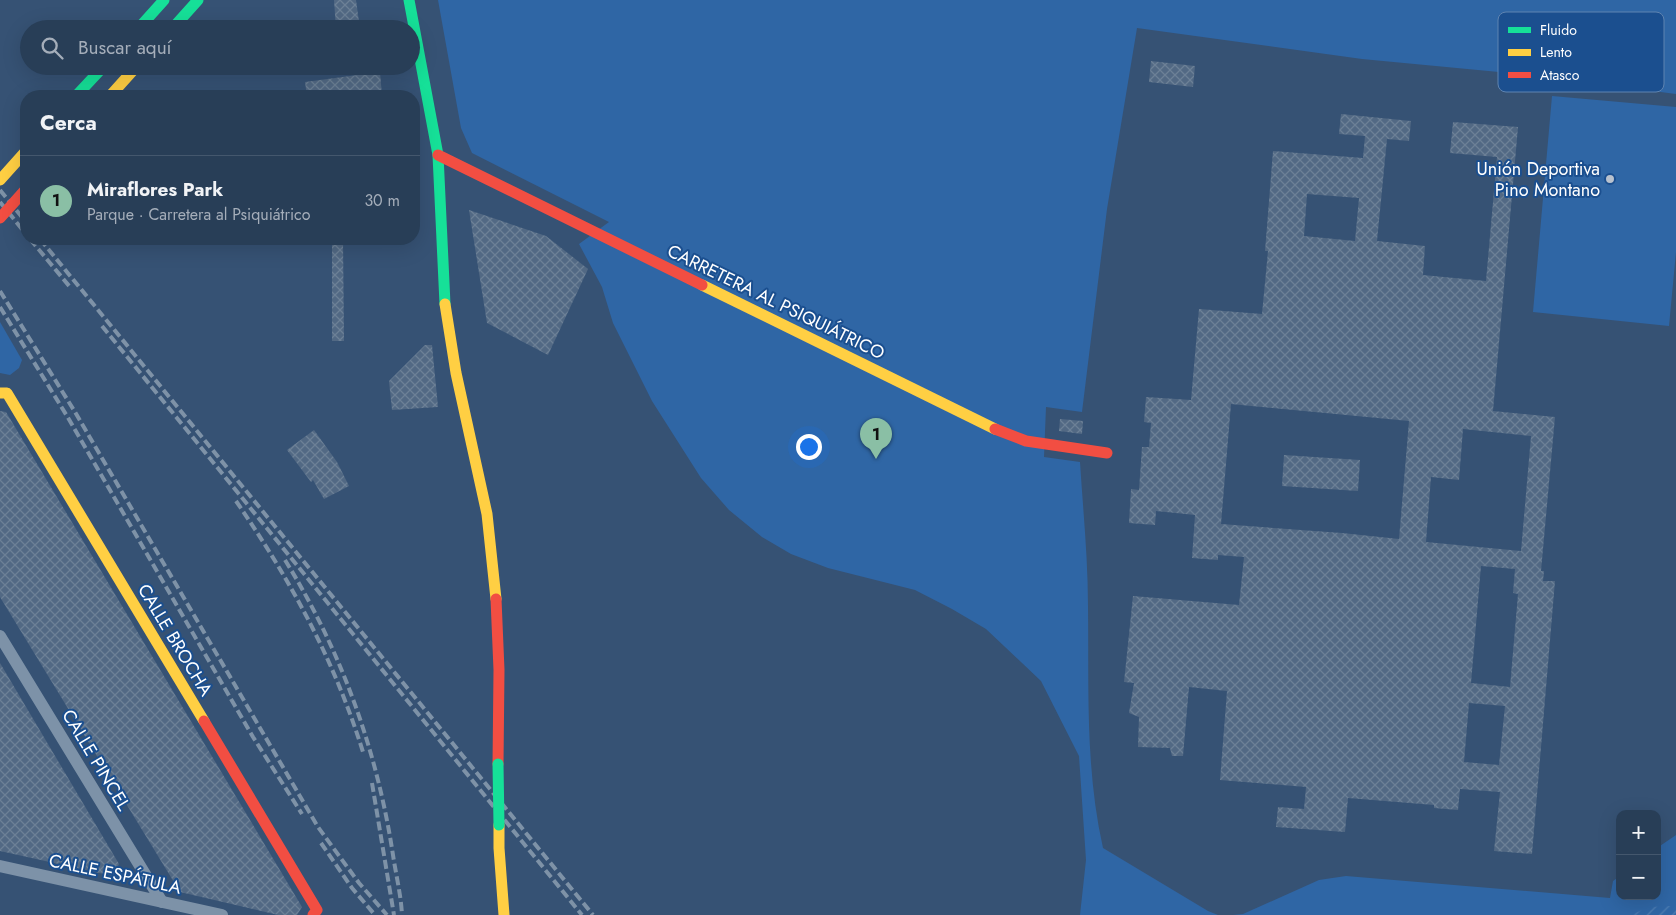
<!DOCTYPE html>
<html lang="es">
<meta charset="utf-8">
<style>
:root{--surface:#283e57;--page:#30455d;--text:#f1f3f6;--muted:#a5aeba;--line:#44576d;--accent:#8abfa5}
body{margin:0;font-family:Jost,sans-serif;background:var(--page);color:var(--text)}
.controls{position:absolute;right:15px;bottom:15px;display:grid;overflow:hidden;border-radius:10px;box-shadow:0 5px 20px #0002}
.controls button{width:45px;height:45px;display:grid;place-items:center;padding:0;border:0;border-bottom:1px solid var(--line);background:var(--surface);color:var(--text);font:25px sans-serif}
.you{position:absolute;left:808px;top:446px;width:18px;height:18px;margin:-12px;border:4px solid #fff;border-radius:50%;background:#1a73e8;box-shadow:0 0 0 8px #1a73e833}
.badge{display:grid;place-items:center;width:32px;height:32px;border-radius:50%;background:var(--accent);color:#111;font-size:16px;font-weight:700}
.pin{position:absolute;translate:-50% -41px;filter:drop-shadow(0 1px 2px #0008)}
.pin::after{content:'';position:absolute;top:26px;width:18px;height:15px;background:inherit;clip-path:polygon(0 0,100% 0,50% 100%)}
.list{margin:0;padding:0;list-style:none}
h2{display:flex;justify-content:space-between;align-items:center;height:65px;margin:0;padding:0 20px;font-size:21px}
h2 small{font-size:16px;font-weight:400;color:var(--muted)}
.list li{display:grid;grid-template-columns:32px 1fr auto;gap:15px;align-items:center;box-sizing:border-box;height:90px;padding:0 20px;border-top:1px solid var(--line)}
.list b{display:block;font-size:19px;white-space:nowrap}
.list p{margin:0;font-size:16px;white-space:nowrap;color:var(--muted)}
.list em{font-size:16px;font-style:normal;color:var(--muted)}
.icon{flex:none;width:28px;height:28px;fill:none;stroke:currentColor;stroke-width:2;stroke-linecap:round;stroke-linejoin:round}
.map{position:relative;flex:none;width:1676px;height:915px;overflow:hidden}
.search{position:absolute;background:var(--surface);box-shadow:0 5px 20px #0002;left:20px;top:20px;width:400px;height:55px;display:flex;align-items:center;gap:12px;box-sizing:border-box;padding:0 18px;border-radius:28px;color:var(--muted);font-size:19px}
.panel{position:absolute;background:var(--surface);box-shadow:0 5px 20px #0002;left:20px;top:90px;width:400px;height:155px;border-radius:20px}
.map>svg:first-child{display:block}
</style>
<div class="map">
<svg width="1676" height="915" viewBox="0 0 1676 915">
<defs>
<pattern id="garden-furrows" width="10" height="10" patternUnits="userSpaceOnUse" patternTransform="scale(1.25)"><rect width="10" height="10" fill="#2f66a5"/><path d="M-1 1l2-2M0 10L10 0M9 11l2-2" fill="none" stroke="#4e7db2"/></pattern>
<pattern id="building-cross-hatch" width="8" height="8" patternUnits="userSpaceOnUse" patternTransform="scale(1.25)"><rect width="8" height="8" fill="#526984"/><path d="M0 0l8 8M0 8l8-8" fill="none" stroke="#6c8096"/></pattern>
</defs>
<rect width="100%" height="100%" fill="#365274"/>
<g fill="#2f66a5">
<path d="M438 0H1676V94L1520 74 1362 59 1137 28 1107 209 1082 412 1046 407 1044 457 1080 462C1083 510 1088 558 1088 606 1089 687 1085 768 1103 848L1208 911 1218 915H1080L1086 860 1079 756 1041 681 986 629 952 609 915 590 828 568 791 554 762 537 729 510 701 478 652 401 613 323 602 287 579 244 609 222 472 153 461 128Z"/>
<polygon points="1552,96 1676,107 1676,252 1669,326 1533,312"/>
<polygon points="0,322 22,360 19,368 10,375 0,373"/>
<polygon points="1676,835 1676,915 1233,915 1243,914 1319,880 1346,876 1610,898 1613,881 1620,876 1620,896 1657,896 1657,848"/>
</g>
<polygon fill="url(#garden-furrows)" points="1670,906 1676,906 1676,915 1630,915 1650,907"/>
<g fill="url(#building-cross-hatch)" fill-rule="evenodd">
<polygon points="334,0 356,0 360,29 336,29"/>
<polygon points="1151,61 1195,66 1193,87 1149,82"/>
<polygon points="380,72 382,96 307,96 305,82"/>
<path d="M1341 114 1411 121 1409 141 1387 139 1377 241 1425 246 1423 275 1486 281 1497 157 1450 153 1453 122 1518 127 1493 411 1555 417 1541 571H1544L1543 581H1555L1532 854 1494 851 1500 792 1460 789 1458 810 1434 808V805L1348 798 1345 832 1276 827 1278 807 1304 809 1306 787 1220 780 1227 691 1189 687 1183 756H1172L1170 748 1138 747 1139 717 1129 713 1134 683 1124 682 1133 596 1239 605 1244 557 1218 555V560L1192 558 1195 515 1156 511 1155 525 1129 523 1131 489 1139 490 1142 447H1149L1151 423 1144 422 1146 397 1191 400 1199 309 1262 314 1268 251H1265L1273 151 1363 158 1365 136 1339 134ZM1307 194 1359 198 1355 241 1304 236ZM1231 404 1409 421 1399 539 1342 533 1221 524ZM1463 429 1531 436 1521 551 1426 542 1431 477 1459 480ZM1481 566 1515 569 1513 593 1518 594 1510 687 1471 683ZM1469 703 1505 706 1499 765 1464 762Z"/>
<polygon points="469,210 546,236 588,269 548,355 487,323"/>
<polygon points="332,239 343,239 344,341 332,341"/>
<polygon points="425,345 432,345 438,407 392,410 389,381"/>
<polygon points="0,411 6,412 302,907 297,915 278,915 180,892 0,597"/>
<polygon points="1060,419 1083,421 1082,434 1059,431"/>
<polygon points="314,430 337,462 349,486 324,499 313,480 311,482 287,450"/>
<polygon points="1284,455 1360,460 1358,491 1282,486"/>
<polygon points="0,663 119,864 113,876 0,851"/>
</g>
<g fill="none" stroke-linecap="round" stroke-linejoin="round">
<g stroke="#7d92a8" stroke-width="12">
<polyline points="0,636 162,902"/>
<polyline points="0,866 222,915"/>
</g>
<g stroke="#16e098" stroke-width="11">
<polyline points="409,0 438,155 445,304"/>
<polyline points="138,29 164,0"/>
<polyline points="172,29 198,0"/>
<polyline points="76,96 104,66"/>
</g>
<g stroke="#ffcf43" stroke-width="11">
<polyline points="110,96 137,66"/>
<polyline points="0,180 26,151"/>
<polyline points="702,285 995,429"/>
<polyline points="445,304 456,373 487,514 496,599"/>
<polyline points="0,393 7,393 204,721"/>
<polyline points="499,825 499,848 504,915"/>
</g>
<g stroke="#f24e42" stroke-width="11">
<polyline points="438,155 702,285"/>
<polyline points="995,429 1026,441 1107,453"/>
<polyline points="496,599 499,670 498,764"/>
<polyline points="204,721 317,910 313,915"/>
</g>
<g stroke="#7e92a7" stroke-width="4" stroke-dasharray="9 4" stroke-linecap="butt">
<polyline points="0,190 26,222"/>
<polyline points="0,202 26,234"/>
<polyline points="30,239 70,287"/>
<polyline points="40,239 593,915"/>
<polyline points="0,291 75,412 318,827 359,883 387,915"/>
<polyline points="0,307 67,416 253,737 302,814"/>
<polyline points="102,326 582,915"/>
<path d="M236 501C291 581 334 659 363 752"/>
<path d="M285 560C341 650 377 750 393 855 396 875 401 895 402 915"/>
<polyline points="372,783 394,915"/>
<polyline points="321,843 352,888 375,915"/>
</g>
<polyline stroke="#16e098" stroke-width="11" points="498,764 499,825"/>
<polyline stroke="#f24e42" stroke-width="11" points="0,218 26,189"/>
</g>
<circle fill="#b9c2ce" stroke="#1b4f8f" stroke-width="2" cx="1610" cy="179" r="5"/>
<g text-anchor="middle" stroke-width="4" stroke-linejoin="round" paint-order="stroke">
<g font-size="18" fill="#fff" stroke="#1b4f8f" text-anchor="end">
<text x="1600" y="175">Unión Deportiva<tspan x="1600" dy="21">Pino Montano</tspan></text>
</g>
<g font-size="18" fill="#fff" stroke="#1b4f8f">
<text transform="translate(776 302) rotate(26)" y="6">CARRETERA AL PSIQUIÁTRICO</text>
<text transform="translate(175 640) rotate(59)" y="6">CALLE BROCHA</text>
<text transform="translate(96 760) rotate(59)" y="6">CALLE PINCEL</text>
<text transform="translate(115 874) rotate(12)" y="6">CALLE ESPÁTULA</text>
</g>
</g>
<rect x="1498" y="12" width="166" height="80" rx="8" fill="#1b4f8f" stroke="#5f84b1" stroke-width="1"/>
<rect x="1508" y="27" width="23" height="6" fill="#16e098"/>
<rect x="1508" y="49" width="23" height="7" fill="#ffcf43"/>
<rect x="1508" y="72" width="23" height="6" fill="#f24e42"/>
<g font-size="14" fill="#fff">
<text x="1540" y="35">Fluido</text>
<text x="1540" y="57">Lento</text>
<text x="1540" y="80">Atasco</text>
</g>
</svg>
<div class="controls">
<button>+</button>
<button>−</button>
</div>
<div class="you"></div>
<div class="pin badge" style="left:876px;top:459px">1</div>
<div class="search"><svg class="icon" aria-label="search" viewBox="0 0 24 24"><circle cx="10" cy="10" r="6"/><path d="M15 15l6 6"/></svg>Buscar aquí</div>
<section class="panel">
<h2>Cerca<small></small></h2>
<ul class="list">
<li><span class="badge">1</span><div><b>Miraflores Park</b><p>Parque · Carretera al Psiquiátrico</p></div><em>30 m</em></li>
</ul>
</section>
</div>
